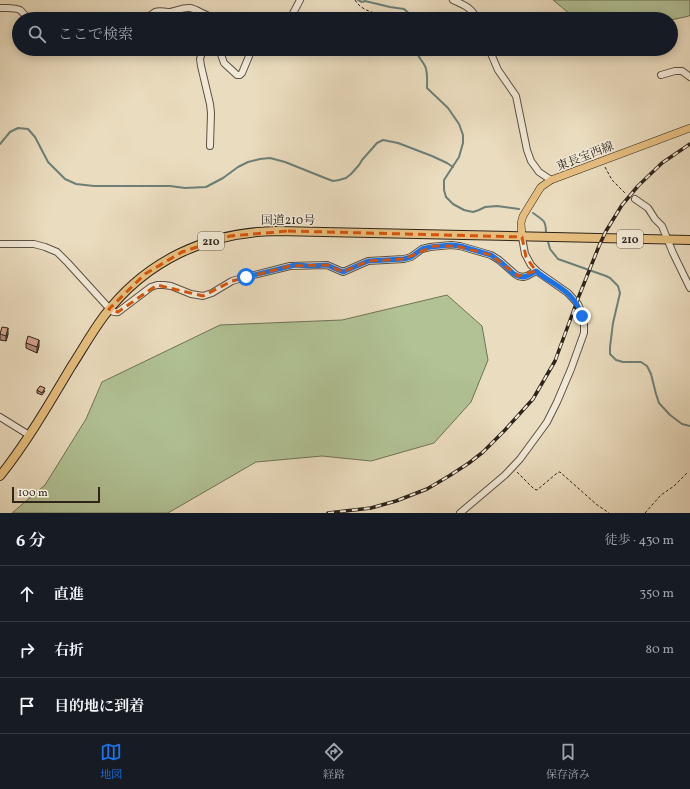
<!DOCTYPE html>
<html lang="ja">
<meta charset="utf-8">
<style>
:root{--surface:#171b24;--page:#20242c;--text:#f1f3f6;--muted:#9ea1a6;--line:#363941;--accent:#1a73e8}
body{margin:0;font-family:Vollkorn,"Noto Serif JP",serif;background:var(--page);color:var(--text)}
.scale{position:absolute;left:12px;bottom:10px;width:88px;box-sizing:border-box;padding-left:4px;border:2px solid #2d241a;border-top:0;font-size:11px;line-height:14px;white-space:nowrap;color:#2d241a;-webkit-text-stroke:3px #f1e8d5;paint-order:stroke}
.stop{position:absolute;width:12px;height:12px;margin:-9px;border:3px solid #1a73e8;border-radius:50%;background:#fff}
.stop.end{background:#1a73e8;border-color:#fff;box-shadow:0 1px 4px #0008}
.list{margin:0;padding:0;list-style:none}
h2{display:flex;justify-content:space-between;align-items:center;height:52px;margin:0;padding:0 16px;font-size:17px}
h2 small{font-size:13px;font-weight:400;color:var(--muted)}
.list li{display:grid;grid-template-columns:26px 1fr auto;gap:12px;align-items:center;box-sizing:border-box;height:56px;padding:0 16px;border-top:1px solid var(--line)}
.list b{display:block;font-size:15px;white-space:nowrap}
.list em{font-size:13px;font-style:normal;color:var(--muted)}
.icon{flex:none;width:22px;height:22px;fill:none;stroke:currentColor;stroke-width:2;stroke-linecap:round;stroke-linejoin:round}
.map{position:relative;flex:none;width:690px;height:513px;overflow:hidden}
.search{position:absolute;background:var(--surface);box-shadow:0 2px 10px #0003;left:12px;right:12px;top:12px;height:44px;display:flex;align-items:center;gap:10px;box-sizing:border-box;padding:0 14px;border-radius:22px;color:var(--muted);font-size:15px}
.sheet{height:220px;background:var(--surface)}
nav{display:flex;justify-content:space-around;align-items:center;box-sizing:border-box;height:56px;border-top:1px solid var(--line);background:var(--surface);font-size:11px;color:var(--muted)}
nav a{display:grid;justify-items:center;gap:2px}
nav .on{color:var(--accent)}
.map>svg:first-child{display:block}
</style>
<div class="map">
<svg width="690" height="513" viewBox="0 0 690 513">
<rect width="100%" height="100%" fill="#eadcbe"/>
<filter id="stains"><feTurbulence type="fractalNoise" baseFrequency=".005" numOctaves="4"/><feColorMatrix values="0 0 0 0 .2 0 0 0 0 .09 0 0 0 0 .02 0 0 0 .5 -.17"/></filter>
<radialGradient id="worn" r=".72"><stop offset=".6" stop-color="#630" stop-opacity="0"/><stop offset="1" stop-color="#630" stop-opacity=".3"/></radialGradient>
<g fill="#b1c295" stroke="#6f7358">
<polygon points="553,0 690,0 690,15 689,16 671,20 671,19 576,19"/>
<polygon points="447,295 482,326 488,360 471,402 434,443 371,461 322,456 256,462 168,513 12,513 45,485 86,419 102,382 220,325 342,320"/>
</g>
<g fill="none" stroke-linecap="round" stroke-linejoin="round">
<g stroke="#6d7f76" stroke-width="2">
<polyline points="358,0 362,2 365,1 390,7 404,9 412,16 412,19"/>
<path d="M416 49C418 59 421 58 425 66 428 72 427 82 427 88L448 108 459 124 463 135V143L459 157 444 180V190L446 197 453 204 464 210 473 212 479 210 485 207 497 206 519 209"/>
<polyline points="0,144 10,132 18,128 28,129 35,137 48,162 65,179 76,184 94,186 170,186 185,188 206,187 223,178 238,167 248,162 260,159 270,158 285,162 325,178 333,181 339,180 346,178 351,174 359,165 362,160 377,143 383,140 398,143 432,156 447,163 453,167"/>
<path d="M533 213C544 221 546 220 546 234"/>
<polyline points="547,238 550,249 558,259 606,276 610,278 618,286 620,293 613,323 610,347 610,354 616,360 623,362 641,362 647,366 651,374 656,394 659,403 670,415 682,424 690,426"/>
</g>
<defs>
<g id="minor">
<path d="M453 0C464 5 471 7 477 19"/>
<path d="M0 8C6 8 15 7 20 10 24 13 25 17 30 19"/>
<path d="M145 19C148 17 152 14 155 12 160 10 163 12 168 12 175 12 182 7 190 8 196 9 201 13 207 15L209 19"/>
<polyline points="290,19 300,0"/>
<polyline points="203,49 200,59 201,66 210,104 211,113 210,146"/>
<polyline points="219,49 224,63 237,75 240,75 242,73 252,49"/>
<polyline points="489,49 498,70 516,96 527,150 531,161 539,172 551,180"/>
<polyline points="661,75 675,71 682,71 690,77"/>
<polyline points="635,199 648,208 655,219 662,226 673,253 690,288"/>
<path d="M0 244H34L45 247 57 252 68 263 108 307C111 311 113 313 118 312L151 287 157 285H164L171 286 191 294 203 296 212 293 232 281 246 277 290 266 327 265 343 272 368 261 404 259 411 257 422 249 430 247 451 245 460 246 491 255 499 260 515 274 518 276 523 277 527 276 536 271"/>
<polyline points="0,417 29,435"/>
<polyline points="460,513 505,475 520,459 542,429 547,422 557,402 571,369 584,333 584,322 581,311 578,304 568,293 538,272 531,265 525,254 522,237"/>
</g>
<polyline id="major" points="522,237 521,223 523,216 539,190 541,187 551,180 690,128"/>
<path id="highway" d="M0 476C27 442 49 404 71 367 82 350 92 332 104 316 146 260 208 232 277 231L690 240"/>
</defs>
<use href="#minor" stroke="#5c5243" stroke-width="8"/>
<use href="#major" stroke="#2d241a" stroke-width="8"/>
<use href="#highway" stroke="#2d241a" stroke-width="10"/>
<g stroke="#2d241a" stroke-width="1" stroke-dasharray="3 2" stroke-linecap="butt">
<path d="M355 0C364 16 393 16 410 18"/>
<polyline points="605,167 612,180 626,194"/>
<polyline points="517,472 534,489 537,490 556,474 559,472 560,472 596,504 609,513"/>
<polyline points="645,513 661,495 674,486 688,472"/>
</g>
<use href="#minor" stroke="#f1e8d5" stroke-width="6"/>
<use href="#major" stroke="#e5be7f" stroke-width="7"/>
<use href="#highway" stroke="#e5be7f" stroke-width="8"/>
<defs>
<polyline id="rail" points="328,513 371,508 396,501 427,489 449,476 469,463 483,452 505,430 533,399 555,361 579,296 599,246 606,231 622,205 638,186 662,163 690,144"/>
</defs>
<use href="#rail" stroke="#2d241a" stroke-width="3.5"/>
<use href="#rail" stroke="#f1e8d5" stroke-width="2" stroke-dasharray="6" stroke-linecap="butt"/>
</g>
<g fill="#b98c7a" stroke="#2d241a">
<polygon points="0,333 8,334 6,341 0,340"/>
<polygon points="26,343 39,346 37,353 26,348"/>
<polygon points="37,390 45,391 42,395 37,393"/>
</g>
<g fill="#967263" stroke="#2d241a">
<polygon points="8,328 8,334 6,341 6,336"/>
<polygon points="39,340 39,346 37,353 37,347"/>
</g>
<g fill="#d7a38e" stroke="#2d241a">
<polygon points="2,327 8,328 6,336 0,334"/>
<polygon points="28,336 39,340 37,347 26,343"/>
<polygon points="40,386 45,388 42,393 37,390"/>
</g>
<g fill="none" stroke-linecap="round" stroke-linejoin="round">
<path stroke="#1a73e8" stroke-width="5" d="M246 277 295 265 310 266 327 265 343 272 368 261 404 259 411 257 422 249 430 247 451 245 460 246 491 255 502 263 514 274 518 276 523 277 527 276 536 271C554 286 574 290 582 316"/>
</g>
<path fill="none" stroke="#d5540d" stroke-width="3" stroke-dasharray="8 5" stroke-linejoin="round" d="M288 231 522 237 526 257 536 271 518 276 491 255 456 246H434L404 259 368 261 343 272 327 265 290 266 232 281 203 296 157 285 118 312 109 309 145 274 182 252 230 236Z"/>
<g text-anchor="middle" stroke-width="3" stroke-linejoin="round" paint-order="stroke">
<g fill="#f1e8d5" stroke="#685f52" stroke-width="1">
<rect x="617" y="230" width="26" height="18" rx="3"/>
<rect x="198" y="232" width="26" height="18" rx="3"/>
</g>
<g font-size="11" font-weight="bold" fill="#2d241a">
<text x="630" y="243">210</text>
<text x="211" y="245">210</text>
</g>
<g font-size="12" fill="#2d241a" stroke="#f1e8d5">
<text transform="translate(585 156) rotate(-21)" y="4">東長宝西線</text>
<text x="288" y="224">国道210号</text>
</g>
</g>
<rect width="100%" height="100%" filter="url(#stains)"/>
<rect width="100%" height="100%" fill="url(#worn)"/>
</svg>
<div class="scale">100 m</div>
<div class="stop" style="left:246px;top:277px"></div>
<div class="stop end" style="left:582px;top:316px"></div>
<div class="search"><svg class="icon" aria-label="search" viewBox="0 0 24 24"><circle cx="10" cy="10" r="6"/><path d="M15 15l6 6"/></svg>ここで検索</div>
</div>
<section class="sheet">
<h2>6 分<small>徒歩 · 430 m</small></h2>
<ul class="list">
<li><svg class="icon" aria-label="ahead" viewBox="0 0 24 24"><path d="M12 20V5M6 11l6-6 6 6"/></svg><div><b>直進</b></div><em>350 m</em></li>
<li><svg class="icon" aria-label="right" viewBox="0 0 24 24"><path d="M7 20v-9h11M14 6l5 5-5 5"/></svg><div><b>右折</b></div><em>80 m</em></li>
<li><svg class="icon" aria-label="arrive" viewBox="0 0 24 24"><path d="M6 21V4h12l-3 4 3 4H6"/></svg><div><b>目的地に到着</b></div></li>
</ul>
</section>
<nav>
<a class="on"><svg class="icon" aria-label="map" viewBox="0 0 24 24"><path d="M3 6l6-2 6 2 6-2v14l-6 2-6-2-6 2zM9 4v14M15 6v14"/></svg>地図</a>
<a><svg class="icon" aria-label="directions" viewBox="0 0 24 24"><path d="M12 3l9 9-9 9-9-9zM9 14v-3h6M13 9l2 2-2 2"/></svg>経路</a>
<a><svg class="icon" aria-label="saved" viewBox="0 0 24 24"><path d="M7 4h10v16l-5-4-5 4z"/></svg>保存済み</a>
</nav>
